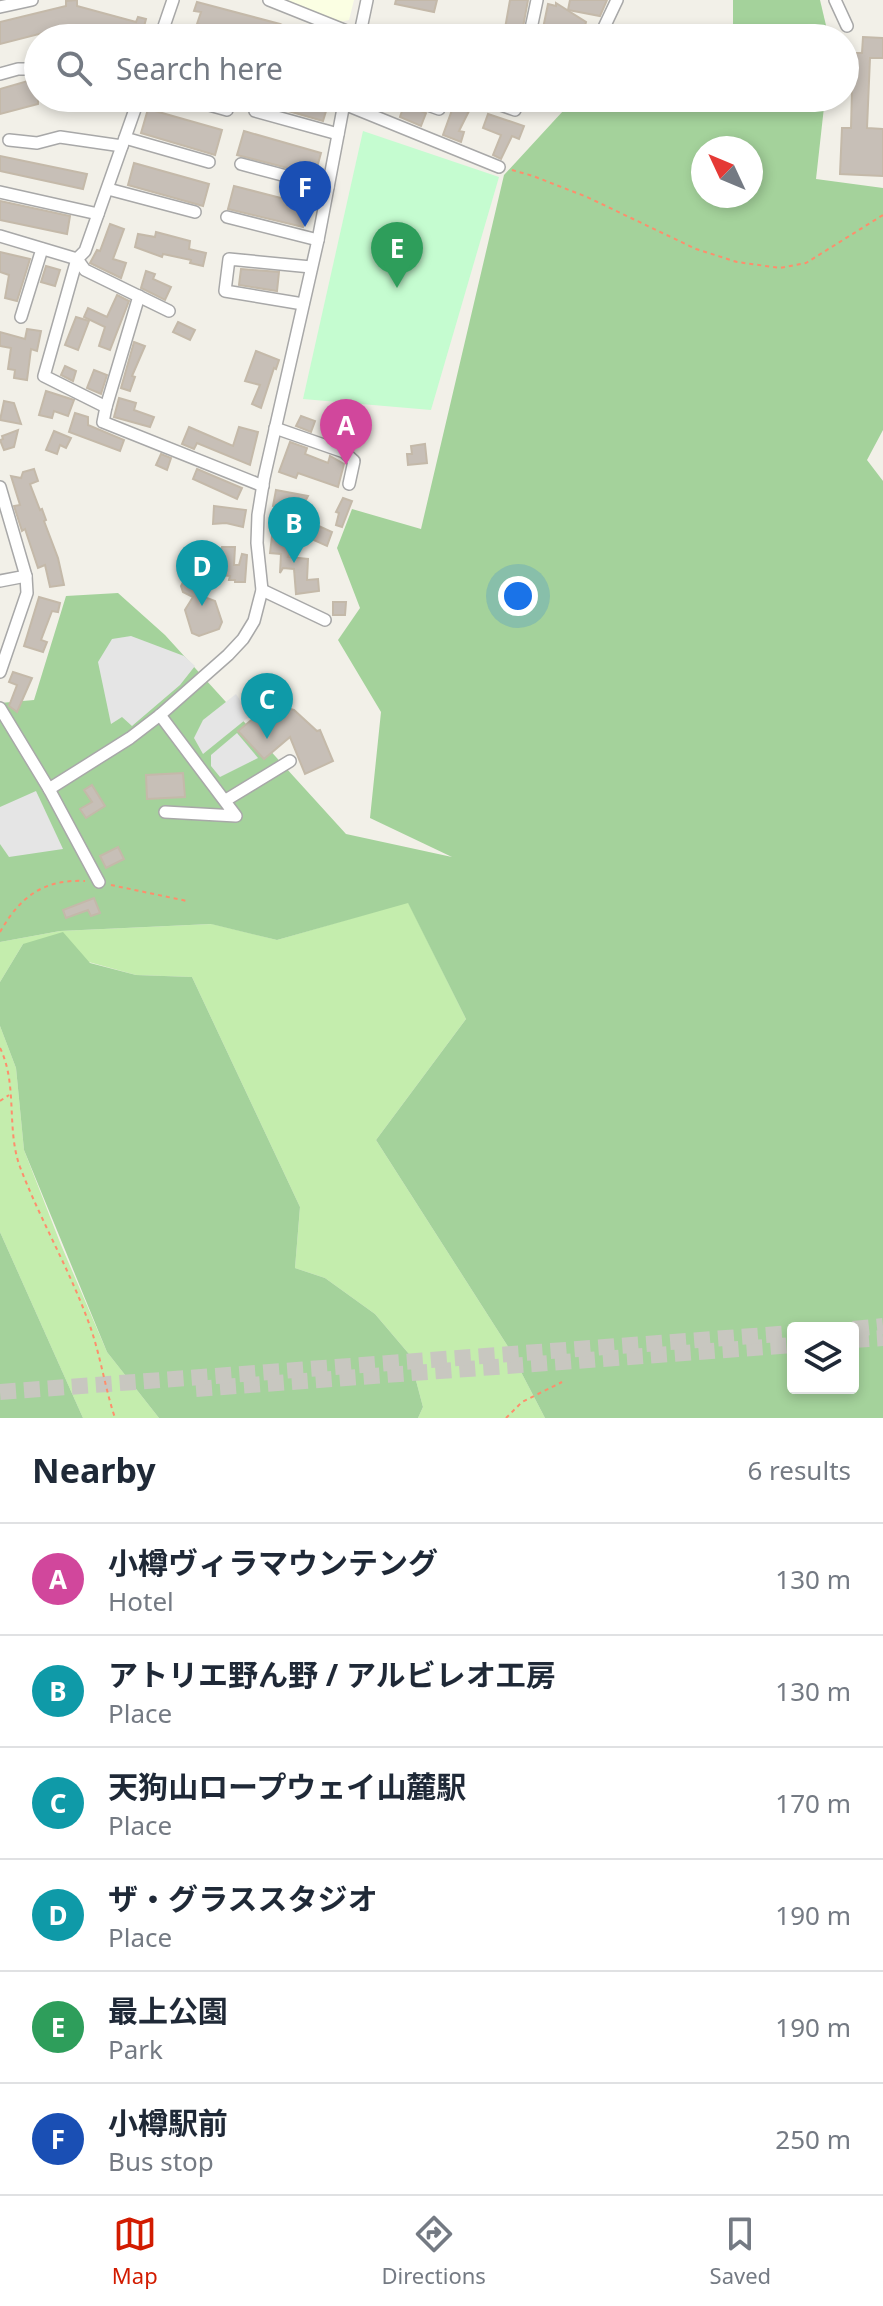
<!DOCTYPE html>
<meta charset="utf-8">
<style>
:root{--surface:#fff;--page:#f2f2f3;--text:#1f2937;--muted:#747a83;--line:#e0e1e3;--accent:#d21b00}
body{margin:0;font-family:"Noto Sans","Noto Sans JP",sans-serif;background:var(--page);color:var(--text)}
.controls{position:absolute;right:24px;bottom:24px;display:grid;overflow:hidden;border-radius:8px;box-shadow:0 4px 12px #0003}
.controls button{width:72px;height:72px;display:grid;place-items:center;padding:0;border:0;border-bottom:2px solid var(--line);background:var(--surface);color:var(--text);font:40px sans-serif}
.compass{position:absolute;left:691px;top:136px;width:72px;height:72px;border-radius:50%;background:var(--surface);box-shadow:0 4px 12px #0003;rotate:314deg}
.you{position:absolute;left:518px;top:596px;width:28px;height:28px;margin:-20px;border:6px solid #fff;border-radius:50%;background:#1a73e8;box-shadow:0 0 0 12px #1a73e833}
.badge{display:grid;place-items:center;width:52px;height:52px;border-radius:50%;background:var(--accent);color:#fff;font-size:26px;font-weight:700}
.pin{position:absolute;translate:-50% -66px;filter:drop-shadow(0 2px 4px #0008)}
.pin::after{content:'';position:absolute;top:42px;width:28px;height:24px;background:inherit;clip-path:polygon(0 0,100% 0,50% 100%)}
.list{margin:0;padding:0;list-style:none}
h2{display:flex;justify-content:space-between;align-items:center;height:104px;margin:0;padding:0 32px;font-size:34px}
h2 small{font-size:26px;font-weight:400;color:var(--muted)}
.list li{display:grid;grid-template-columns:52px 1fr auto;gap:24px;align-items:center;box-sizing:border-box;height:112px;padding:0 32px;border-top:2px solid var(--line)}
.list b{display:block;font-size:30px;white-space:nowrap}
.list p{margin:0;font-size:26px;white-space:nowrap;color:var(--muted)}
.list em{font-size:26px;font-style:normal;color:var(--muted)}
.icon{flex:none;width:44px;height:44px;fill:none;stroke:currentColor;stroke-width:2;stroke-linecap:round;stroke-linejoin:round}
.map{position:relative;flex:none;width:883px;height:1418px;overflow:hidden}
.search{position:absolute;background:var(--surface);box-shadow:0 4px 12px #0003;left:24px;right:24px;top:24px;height:88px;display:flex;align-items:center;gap:20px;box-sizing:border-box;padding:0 28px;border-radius:44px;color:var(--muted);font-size:30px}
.sheet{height:776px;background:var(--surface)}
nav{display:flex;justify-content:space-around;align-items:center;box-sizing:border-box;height:112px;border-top:2px solid var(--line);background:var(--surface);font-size:22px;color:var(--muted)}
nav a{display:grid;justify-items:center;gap:4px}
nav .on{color:var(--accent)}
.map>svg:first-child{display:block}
</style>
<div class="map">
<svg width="883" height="1418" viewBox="0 0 883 1418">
<rect width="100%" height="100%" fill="#f2f0e8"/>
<polygon fill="#fbffe3" points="281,0 354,0 349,20 340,22"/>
<g fill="#c4edad">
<polygon points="408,902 466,1019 376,1140 507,1345 545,1418 418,1418 423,1407 409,1354 375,1314 325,1278 295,1268 300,1207 192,977 136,975 23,944 0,982 0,942 60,931 212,924 277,940"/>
<polygon points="0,1026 16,1068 24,1150 61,1245 107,1352 159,1418 83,1418 0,1232"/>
</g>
<g fill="#a4d29b" fill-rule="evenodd">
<polygon points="733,0 820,0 829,38 733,38"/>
<path d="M585 98H825L816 179 883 188V430L867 460 883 481V1418H545L507 1345 376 1140 466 1019 408 903 277 940 211 924 60 931 0 942V703L34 700 66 596 118 593 165 635 346 834 452 857 370 818 381 712 338 640 360 608 337 548 352 509 421 529 504 175 563 111ZM703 148H751V196H703ZM793 1328H853V1388H793Z"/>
<polygon points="63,932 90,963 136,975 192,977 300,1207 295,1268 325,1278 375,1314 409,1354 423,1407 418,1418 159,1418 107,1352 24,1150 16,1068 0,1026 0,982 23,944"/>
<polygon points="0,1232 83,1418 0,1418"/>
</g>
<polygon fill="#c5fcd0" points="363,131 499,177 431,410 303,399"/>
<g fill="#e5e5e5">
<polygon points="131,636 184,656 195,666 180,685 132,726 122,717 111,724 98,662 112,639"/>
<polygon points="236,694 250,716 203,754 194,738 203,720"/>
<polygon points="237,733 258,758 220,777 211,766 211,755"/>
<polygon points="36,791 63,849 9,857 0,844 0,807"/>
</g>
<g fill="#c7bfb7" stroke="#c4b9a9" stroke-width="2">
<polygon points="77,0 77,6 136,22 138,17 146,19 141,38 120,38 74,25 0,44 0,22 66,6 66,1"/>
<polygon points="396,0 437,0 434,12 395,4"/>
<polygon points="510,0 528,0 521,38 504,34"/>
<polygon points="570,0 607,0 600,16 568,10"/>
<polygon points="197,2 280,24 310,38 248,38 197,24 201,12 194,11"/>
<polygon points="556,3 586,22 582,38 557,34 556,38 541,38 548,4 556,6"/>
<polygon points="863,37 883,38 883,58 870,58 867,128 883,129 883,176 840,174 842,128 851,128 853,53 862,53"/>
<polygon points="38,78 38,104 0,114 0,89"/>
<polygon points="251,98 330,98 323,121 250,100"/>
<polygon points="353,98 382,98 377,108"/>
<polygon points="456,99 472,105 459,131 464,132 461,142 443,135"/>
<polygon points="404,105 426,113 421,126 400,117"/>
<polygon points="148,109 222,130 215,155 141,133"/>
<polygon points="488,114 524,126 519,139 512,136 501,159 493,155 501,135 483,128"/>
<polygon points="244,131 321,153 315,175 237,155"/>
<polygon points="0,156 87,174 83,189 0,171"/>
<polygon points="134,163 209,184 203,206 128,185"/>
<polygon points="234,186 308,205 303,227 228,209"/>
<polygon points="0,201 70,216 67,234 0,220"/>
<polygon points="110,224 124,229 113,259 126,263 121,278 90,263 97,250 100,251"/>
<polygon points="156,232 190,241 189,249 206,253 203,266 190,263 191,260 163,254 162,257 135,247 138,234 155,237"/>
<polygon points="0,252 30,259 17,301 5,298 9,275 0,272"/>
<polygon points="46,266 60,270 55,286 41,282"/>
<polygon points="241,269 279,272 277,291 239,285"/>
<polygon points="146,271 155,274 153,279 171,287 165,300 141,288"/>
<polygon points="117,295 129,301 110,350 99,346 105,327 84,317 88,308 107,317"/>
<polygon points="76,317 89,321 78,350 65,345"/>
<polygon points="178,322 195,330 190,340 173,332"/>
<polygon points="27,329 41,331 37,351 31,349 27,380 14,378 15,370 8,369 11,348 0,346 0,332 25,339"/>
<polygon points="134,342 145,346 132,376 135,377 130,391 121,388"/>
<polygon points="256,351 279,360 276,369 274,368 261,408 252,404 260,385 245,381"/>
<polygon points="65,366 76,371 73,381 61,375"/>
<polygon points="94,370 107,375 101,394 87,388"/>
<polygon points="46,391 74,400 68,416 54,411 52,418 39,415"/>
<polygon points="119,398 136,403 134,410 154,417 150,427 114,417"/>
<polygon points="4,401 14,403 21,424 0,420"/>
<polygon points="75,413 88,417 88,425 124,440 120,451 69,432"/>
<polygon points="301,416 315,421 311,432 296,426"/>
<polygon points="189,427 233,446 239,427 258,432 250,465 197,443 194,449 182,444"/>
<polygon points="18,430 14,447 4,450 0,440 3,439 2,436"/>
<polygon points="54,431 71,438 66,448 60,445 57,454 46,450"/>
<polygon points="290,442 307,448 305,454 328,463 330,456 344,464 338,487 298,473 296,478 279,472"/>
<polygon points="425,444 427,463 408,465 407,454 412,454 411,446"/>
<polygon points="161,454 171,458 167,470 156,465"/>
<polygon points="34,469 38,481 30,484 40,510 42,509 46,520 44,521 58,558 64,585 50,587 45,565 38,568 25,529 22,531 14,506 20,505 11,476 21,478 23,472"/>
<polygon points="197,469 242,488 237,499 193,479"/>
<polygon points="276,490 308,496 288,533 297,537 288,557 308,559 307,580 318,579 319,591 296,594 294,569 283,568 280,573 281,554 270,553 272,536 276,528 280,529 289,509 273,506"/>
<polygon points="343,498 352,501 342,527 336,525 339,513 336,512"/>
<polygon points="214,506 246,510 243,527 226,523 213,524"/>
<polygon points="312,523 332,532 327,546 307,537"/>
<polygon points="198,547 221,553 222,547 235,547 234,565 239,565 242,554 247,555 245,582 235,582 235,580 229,580 230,576 222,575 222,565 196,558"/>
<polygon points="194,573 203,579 204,584 199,595 215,601 222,622 219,629 199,636 192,633 185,610 193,597 183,592 181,586 186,576"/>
<polygon points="39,597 60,603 58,612 52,611 41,640 47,642 43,652 24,646"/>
<polygon points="333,602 346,602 345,615 333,615"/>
<polygon points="13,672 32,678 17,712 9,706 17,685 9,682"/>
<polygon points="271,704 294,710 317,731 320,730 333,761 305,774 290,737 264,759 238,731"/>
<polygon points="183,773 185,797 147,799 146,775"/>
<polygon points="92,785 105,806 86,818 80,809 92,802 84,790"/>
<polygon points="118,847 124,859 106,868 100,856"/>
<polygon points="94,898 100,913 91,916 88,910 66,918 63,910"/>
</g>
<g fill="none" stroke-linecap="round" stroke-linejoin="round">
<g stroke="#c8c7c0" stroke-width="16" stroke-dasharray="16 8" stroke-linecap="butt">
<polyline points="853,1329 883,1326"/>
<polyline points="853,1340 883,1338"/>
<polyline points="196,1389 793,1345"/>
<polyline points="0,1392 793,1333"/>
</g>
<defs>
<g id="minor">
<polyline points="269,0 359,36"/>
<polyline points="835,0 847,26"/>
<polyline points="0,7 32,0"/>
<polyline points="160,38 173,0"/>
<polyline points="359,38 367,0"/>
<polyline points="529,38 537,0"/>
<polyline points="599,38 617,0"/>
<polyline points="0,74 18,69 38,69"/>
<polyline points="139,98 85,251 77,259 44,376 106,407 103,422 263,486"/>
<polyline points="184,98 227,110"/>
<polyline points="409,98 439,109"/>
<polyline points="481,98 515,110 517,98"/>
<polyline points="344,104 499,167"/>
<polyline points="255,111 338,134"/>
<polyline points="125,138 209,162"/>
<polyline points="9,140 37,143 60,137 122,146"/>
<polyline points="241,164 328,187"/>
<polyline points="108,189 195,212"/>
<polyline points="0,192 98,214"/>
<polyline points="227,217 318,240"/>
<polyline points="0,236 77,259 85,270 169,311"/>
<polyline points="303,304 225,291 229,259 311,267"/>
<polyline points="21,317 42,249"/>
<polyline points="106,407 139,296"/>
<polyline points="275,428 344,452 354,461 349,484"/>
<polyline points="0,487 26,576 27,593 0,672"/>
<polyline points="0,581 26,576"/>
<polyline points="262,590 325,620"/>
<polyline points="0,708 49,789 99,882"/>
<polyline points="160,715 236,816 165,812"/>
<polyline points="49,789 130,738 160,715 228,655 243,639 254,621 262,590 257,543 258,515 264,478 318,240 345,98"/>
<polyline points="226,800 290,761"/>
</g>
</defs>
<use href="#minor" stroke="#a8a8a8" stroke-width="14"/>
<g stroke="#fe8e6c" stroke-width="2" stroke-dasharray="4 4" stroke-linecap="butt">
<polyline points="512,170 533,176 587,197 696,249 737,262 780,268 806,263 883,215"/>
<polyline points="111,885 187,901"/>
<path d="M0 932C20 897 43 879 85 881"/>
<path d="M0 1048C18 1084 6 1129 20 1167 40 1219 68 1267 87 1318 100 1351 104 1385 115 1418"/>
<polyline points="0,1101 9,1095"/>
<polyline points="506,1418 522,1402 562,1382"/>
</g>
<use href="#minor" stroke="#fff" stroke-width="11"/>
</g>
</svg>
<div class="controls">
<button><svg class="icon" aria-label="layers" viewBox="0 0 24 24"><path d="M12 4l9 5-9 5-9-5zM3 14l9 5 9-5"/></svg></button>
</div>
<svg class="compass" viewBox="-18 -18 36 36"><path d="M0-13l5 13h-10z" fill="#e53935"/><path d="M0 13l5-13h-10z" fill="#747a83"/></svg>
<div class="you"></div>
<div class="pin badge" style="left:346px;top:465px;background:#d1479c">A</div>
<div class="pin badge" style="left:294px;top:563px;background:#0f9aa8">B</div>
<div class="pin badge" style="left:267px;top:739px;background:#0f9aa8">C</div>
<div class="pin badge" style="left:202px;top:606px;background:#0f9aa8">D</div>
<div class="pin badge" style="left:397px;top:288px;background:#2e9e5b">E</div>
<div class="pin badge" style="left:305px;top:227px;background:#1a4fb4">F</div>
<div class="search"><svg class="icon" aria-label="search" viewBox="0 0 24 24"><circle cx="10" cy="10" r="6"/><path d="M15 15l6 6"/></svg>Search here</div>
</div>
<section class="sheet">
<h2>Nearby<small>6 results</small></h2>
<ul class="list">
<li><span class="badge" style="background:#d1479c">A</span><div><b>小樽ヴィラマウンテング</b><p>Hotel</p></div><em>130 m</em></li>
<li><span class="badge" style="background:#0f9aa8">B</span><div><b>アトリエ野ん野 / アルビレオ工房</b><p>Place</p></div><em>130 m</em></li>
<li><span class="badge" style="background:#0f9aa8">C</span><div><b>天狗山ロープウェイ山麓駅</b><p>Place</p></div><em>170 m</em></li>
<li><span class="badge" style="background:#0f9aa8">D</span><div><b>ザ・グラススタジオ</b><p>Place</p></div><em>190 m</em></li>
<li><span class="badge" style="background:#2e9e5b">E</span><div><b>最上公園</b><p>Park</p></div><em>190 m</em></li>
<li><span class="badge" style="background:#1a4fb4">F</span><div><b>小樽駅前</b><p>Bus stop</p></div><em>250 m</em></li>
</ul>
</section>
<nav>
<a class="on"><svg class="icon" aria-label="map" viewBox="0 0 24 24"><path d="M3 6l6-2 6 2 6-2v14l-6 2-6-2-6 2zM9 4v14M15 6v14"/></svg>Map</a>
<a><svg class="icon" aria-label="directions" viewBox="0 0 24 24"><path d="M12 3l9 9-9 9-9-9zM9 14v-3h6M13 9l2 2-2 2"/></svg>Directions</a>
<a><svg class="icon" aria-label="saved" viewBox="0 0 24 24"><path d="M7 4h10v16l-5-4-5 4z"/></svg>Saved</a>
</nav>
